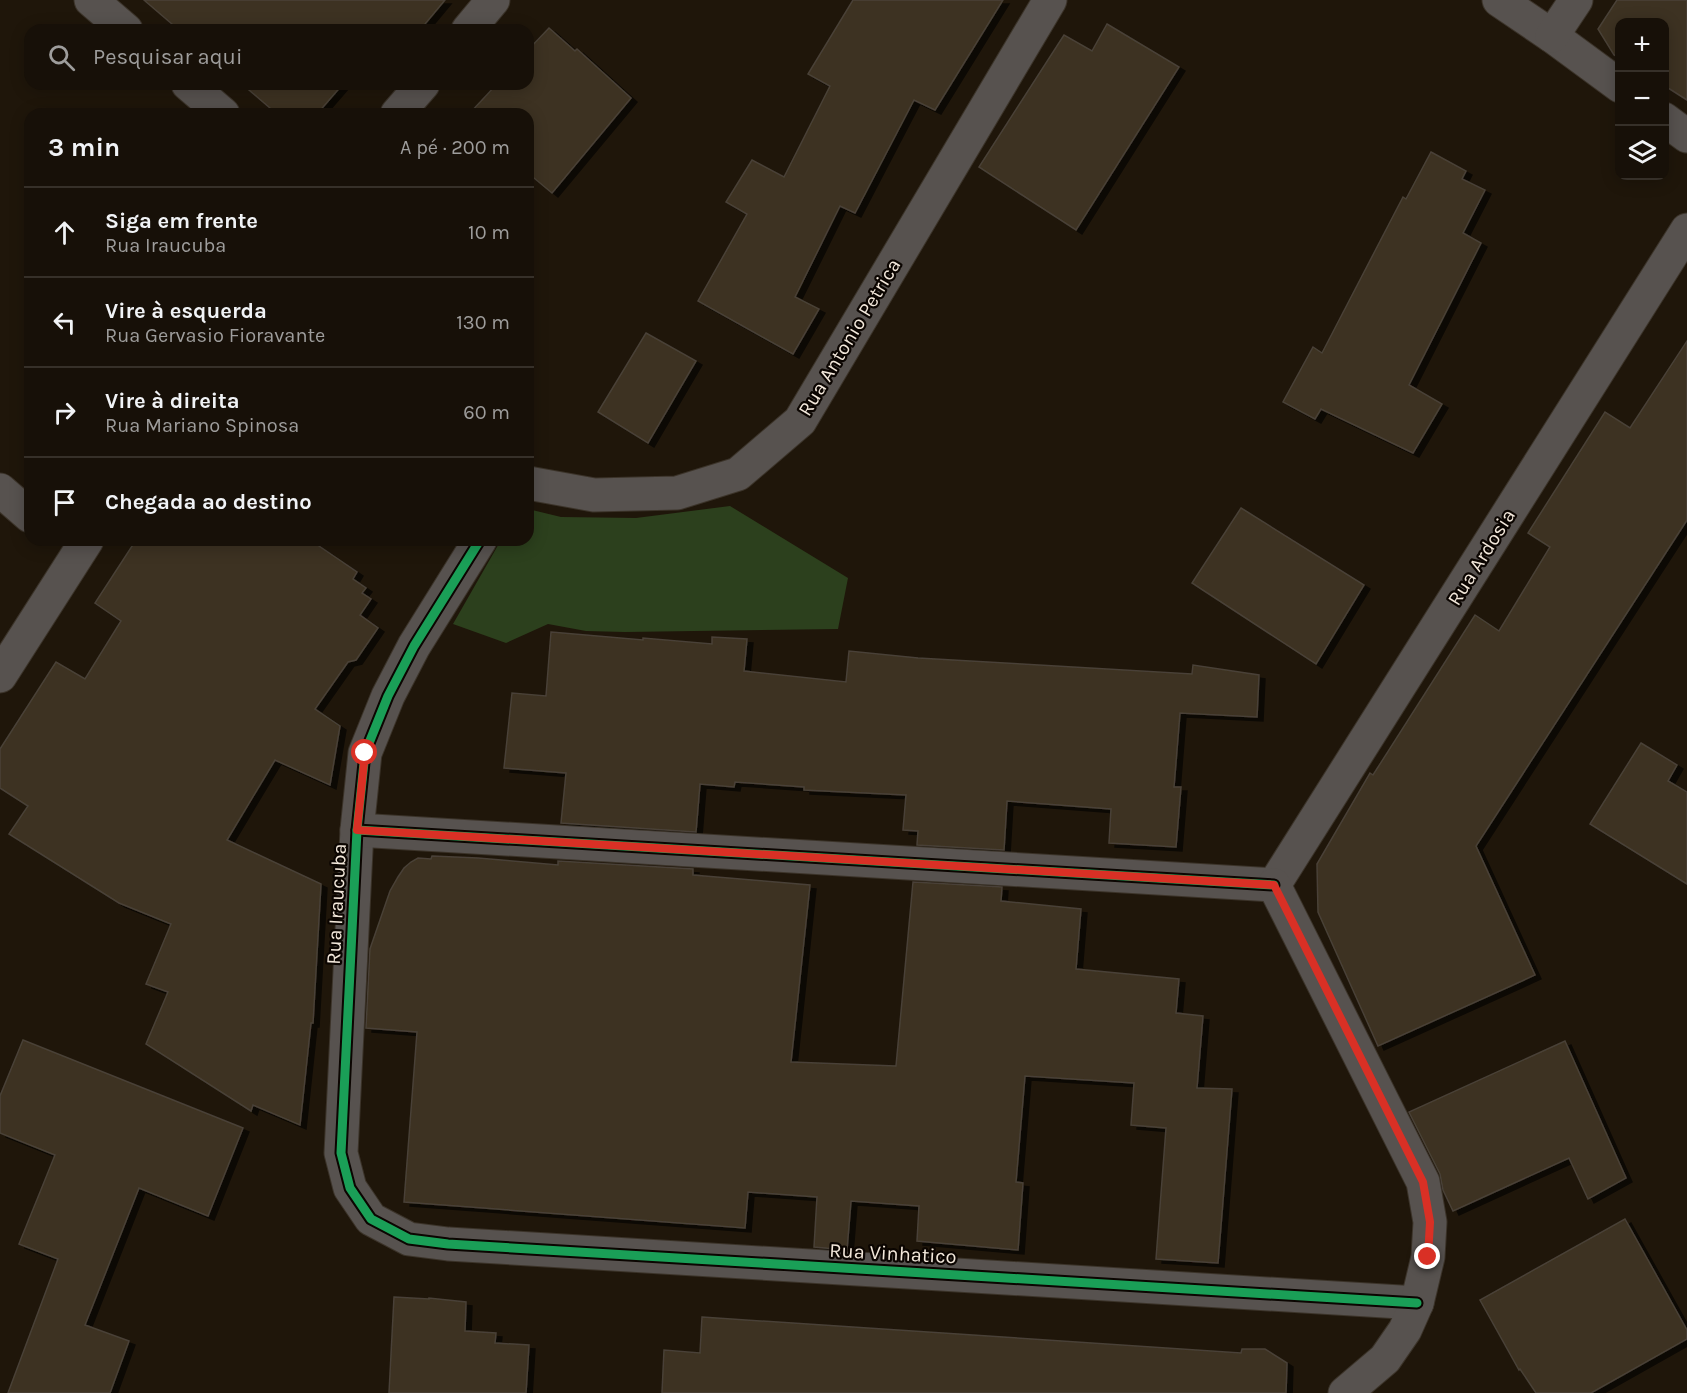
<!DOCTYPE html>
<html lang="pt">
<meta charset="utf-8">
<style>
:root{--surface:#171008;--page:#201912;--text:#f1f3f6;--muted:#9e9d9c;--line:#363029}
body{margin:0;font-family:Karla,sans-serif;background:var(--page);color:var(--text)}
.controls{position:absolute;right:18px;top:18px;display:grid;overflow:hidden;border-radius:12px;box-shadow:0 3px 15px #0003}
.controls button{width:54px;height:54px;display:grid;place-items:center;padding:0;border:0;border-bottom:2px solid var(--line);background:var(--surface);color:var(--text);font:30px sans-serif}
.stop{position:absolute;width:18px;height:18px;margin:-14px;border:4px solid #d93025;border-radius:50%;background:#fff}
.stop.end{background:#d93025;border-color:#fff;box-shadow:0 2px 6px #0008}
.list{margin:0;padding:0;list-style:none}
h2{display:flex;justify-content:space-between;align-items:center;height:78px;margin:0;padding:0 24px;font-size:26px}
h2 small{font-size:20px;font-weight:400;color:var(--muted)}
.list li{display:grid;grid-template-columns:39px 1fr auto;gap:18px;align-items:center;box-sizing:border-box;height:90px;padding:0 24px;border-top:2px solid var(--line)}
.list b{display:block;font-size:22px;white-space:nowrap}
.list p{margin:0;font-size:20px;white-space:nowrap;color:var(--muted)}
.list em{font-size:20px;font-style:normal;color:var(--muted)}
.icon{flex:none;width:33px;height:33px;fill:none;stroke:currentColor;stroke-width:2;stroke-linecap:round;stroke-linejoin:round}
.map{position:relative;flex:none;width:1687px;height:1393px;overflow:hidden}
.search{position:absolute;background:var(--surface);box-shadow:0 3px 15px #0003;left:24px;top:24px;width:510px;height:66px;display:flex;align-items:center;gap:15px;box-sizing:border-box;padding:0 21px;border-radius:18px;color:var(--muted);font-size:22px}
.panel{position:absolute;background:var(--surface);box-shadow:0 3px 15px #0003;left:24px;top:108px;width:510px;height:438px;border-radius:18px}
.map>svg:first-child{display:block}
</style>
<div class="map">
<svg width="1687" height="1393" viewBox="0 0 1687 1393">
<defs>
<filter id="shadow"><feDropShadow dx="6" dy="4" stdDeviation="0" flood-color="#0009"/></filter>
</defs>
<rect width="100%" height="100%" fill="#1f160a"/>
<polygon fill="#2c401d" points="730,506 848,578 838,629 625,632 586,631 548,624 506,643 453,624 501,540 528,540 528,509 561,517 636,518"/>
<g fill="#3d3220" stroke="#494137" stroke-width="1.5" filter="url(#shadow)">
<polygon points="144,0 445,0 420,30 179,30"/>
<polygon points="853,0 1003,0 935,110 914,100 855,213 840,206 795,297 819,309 793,354 698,301 747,214 726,202 752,160 784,177 830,86 808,74"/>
<polygon points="1617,0 1687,0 1687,100 1665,86 1665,22 1620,22 1620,58 1614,55 1598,29"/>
<polygon points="1107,24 1179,67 1076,230 979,167 1064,35 1092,51"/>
<polygon points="549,28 575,51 577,49 631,98 552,193 528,173 528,114 469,114 497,84 528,84 528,50"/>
<polygon points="242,84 343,84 317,114 277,114"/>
<polygon points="1431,152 1466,171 1462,179 1485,190 1463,233 1481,243 1409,385 1442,404 1413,453 1321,409 1315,419 1283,402 1313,347 1322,353 1403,197 1406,199"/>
<polygon points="646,333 696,361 648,443 598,412"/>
<polygon points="1687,341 1687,520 1476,846 1535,975 1378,1046 1318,912 1317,864 1370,773 1373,775 1475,615 1499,631 1550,547 1528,533 1605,412 1630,428"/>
<polygon points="1241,508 1364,585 1316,664 1192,583"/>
<polygon points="136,540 310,540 357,572 353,579 366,588 362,593 371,599 360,615 378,628 356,660 348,662 315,709 340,726 330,785 275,760 227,840 321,884 313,1023 311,1023 300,1125 253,1105 251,1111 146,1044 168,992 146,984 171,924 119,903 9,834 28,806 0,788 0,749 56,662 85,679 121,621 95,603"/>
<polygon points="551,632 643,640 643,638 712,644 712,637 747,639 744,671 846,682 849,651 918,658 1192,674 1193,665 1259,675 1257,717 1180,713 1174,787 1181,787 1176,847 1109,843 1111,809 1007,801 1004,850 917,845 918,831 903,830 906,795 804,790 804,787 735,782 734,787 700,784 696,832 561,823 566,773 504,768 512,693 546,696"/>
<polygon points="1641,743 1677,765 1668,781 1687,792 1687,884 1590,824"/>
<polygon points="432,856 478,858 558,865 558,861 693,869 693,875 810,885 791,1062 896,1066 913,882 1002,887 1001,901 1081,909 1076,969 1179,979 1176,1013 1203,1016 1197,1088 1232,1089 1218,1263 1156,1259 1166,1128 1131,1125 1134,1083 1025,1076 1016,1182 1023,1183 1018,1250 917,1241 919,1206 851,1201 847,1250 814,1247 817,1197 748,1192 745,1228 404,1202 417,1032 366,1028 370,949 390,891 398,877 404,868 411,862 418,858 431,859"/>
<polygon points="23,1040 243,1128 208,1216 139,1188 85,1325 129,1341 110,1393 8,1393 58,1259 19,1244 55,1155 0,1133 0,1096"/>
<polygon points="1565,1041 1626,1178 1588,1199 1569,1158 1453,1211 1443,1190 1440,1174 1409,1112"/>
<polygon points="1625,1219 1687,1330 1687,1339 1591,1393 1536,1393 1520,1369 1519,1370 1480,1300"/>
<polygon points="394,1297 429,1299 429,1298 466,1302 465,1331 496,1333 495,1343 529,1345 526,1393 389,1393"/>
<polygon points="702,1317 1241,1353 1242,1349 1265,1349 1287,1363 1286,1393 662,1393 664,1350 700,1353"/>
</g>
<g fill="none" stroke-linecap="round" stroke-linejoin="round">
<defs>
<g id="street">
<polyline points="91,0 126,30"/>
<polyline points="1499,0 1552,36 1620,86"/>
<polyline points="468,30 493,0"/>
<polyline points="1552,36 1576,0"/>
<polyline points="188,84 223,114"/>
<polyline points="397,114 423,84"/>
<polyline points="1664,119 1687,136"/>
<polyline points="528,483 594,495 677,493 738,474 800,421 1050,0"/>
<polyline points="0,490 30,516"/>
<polyline points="480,540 414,646 388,696 365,753 357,830 341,1153 350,1188 371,1219 409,1239 448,1244 1417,1303"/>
<polyline points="0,676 87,540"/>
<polyline points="357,830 1274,885"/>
<polyline points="1274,885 1687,230"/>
<polyline points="1274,885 1423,1182 1430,1222 1428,1257 1417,1303 1405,1330 1385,1359 1345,1393"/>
</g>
</defs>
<use href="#street" stroke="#3b3329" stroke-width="35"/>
<use href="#street" stroke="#57524f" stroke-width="33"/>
<defs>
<g id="cycleway">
<polyline points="480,540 414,646 388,696 365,753 357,830 341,1153 350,1188 371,1219 409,1239 448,1244 1417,1303"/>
<polyline points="357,830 1274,885"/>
</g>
</defs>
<use href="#cycleway" stroke="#0b0501" stroke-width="13"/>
<use href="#cycleway" stroke="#1a9f57" stroke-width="9"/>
</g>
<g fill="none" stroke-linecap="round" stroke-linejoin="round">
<polyline stroke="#d93025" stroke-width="8" points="365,753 357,830 1274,885 1423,1182 1430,1222 1428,1257"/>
</g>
<g text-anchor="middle" stroke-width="4.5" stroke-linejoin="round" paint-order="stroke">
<g font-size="20" fill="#f3e8db" stroke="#0b0501">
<text transform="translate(849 337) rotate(-59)" y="7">Rua Antonio Petrica</text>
<text transform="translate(1481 557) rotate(-58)" y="7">Rua Ardosia</text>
<text transform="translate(336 904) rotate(-87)" y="7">Rua Iraucuba</text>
<text transform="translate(893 1253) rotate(3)" y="7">Rua Vinhatico</text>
</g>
</g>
</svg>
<div class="controls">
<button>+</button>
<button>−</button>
<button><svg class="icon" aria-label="layers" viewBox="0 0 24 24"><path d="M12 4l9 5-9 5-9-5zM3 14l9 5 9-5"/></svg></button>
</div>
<div class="stop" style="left:365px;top:753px"></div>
<div class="stop end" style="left:1428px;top:1257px"></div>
<div class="search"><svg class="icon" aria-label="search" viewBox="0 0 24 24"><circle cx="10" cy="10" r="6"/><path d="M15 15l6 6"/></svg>Pesquisar aqui</div>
<section class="panel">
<h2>3 min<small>A pé · 200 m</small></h2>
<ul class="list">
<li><svg class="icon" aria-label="ahead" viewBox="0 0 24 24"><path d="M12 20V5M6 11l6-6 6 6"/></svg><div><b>Siga em frente</b><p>Rua Iraucuba</p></div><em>10 m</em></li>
<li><svg class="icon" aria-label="left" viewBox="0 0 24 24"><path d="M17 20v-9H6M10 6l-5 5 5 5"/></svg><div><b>Vire à esquerda</b><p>Rua Gervasio Fioravante</p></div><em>130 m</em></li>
<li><svg class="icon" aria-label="right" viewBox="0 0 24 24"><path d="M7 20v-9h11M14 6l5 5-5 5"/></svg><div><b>Vire à direita</b><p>Rua Mariano Spinosa</p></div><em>60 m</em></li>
<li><svg class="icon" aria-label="arrive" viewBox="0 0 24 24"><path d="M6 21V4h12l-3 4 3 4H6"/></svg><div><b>Chegada ao destino</b></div></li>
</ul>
</section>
</div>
